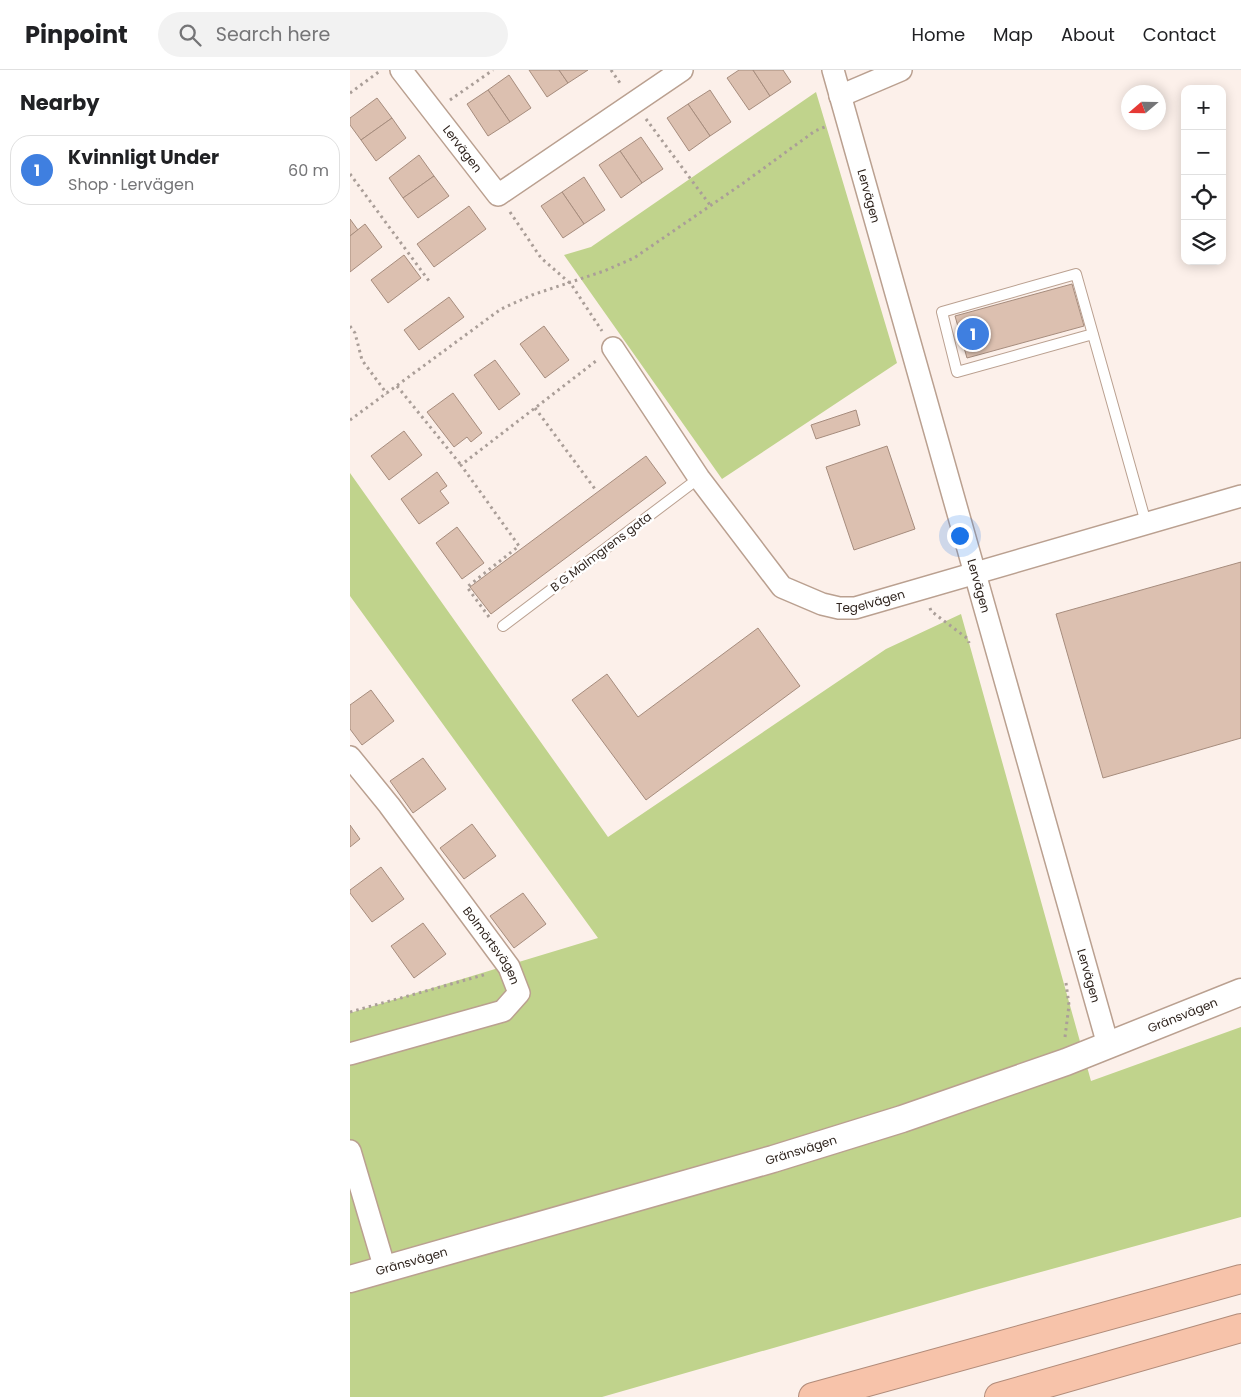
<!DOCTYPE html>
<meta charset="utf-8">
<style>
:root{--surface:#fff;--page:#f2f2f2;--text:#202124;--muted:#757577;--line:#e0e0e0;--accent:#1a73e8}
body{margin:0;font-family:Poppins,sans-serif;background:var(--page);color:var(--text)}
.controls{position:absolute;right:15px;top:15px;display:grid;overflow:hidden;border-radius:10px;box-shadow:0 2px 12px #0003}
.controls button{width:45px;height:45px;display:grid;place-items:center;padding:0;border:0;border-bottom:1px solid var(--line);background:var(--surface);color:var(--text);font:25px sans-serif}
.compass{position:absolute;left:771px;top:15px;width:45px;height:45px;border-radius:50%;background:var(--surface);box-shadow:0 2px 12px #0003;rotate:250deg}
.you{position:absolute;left:609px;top:465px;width:18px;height:18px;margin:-12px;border:4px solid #fff;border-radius:50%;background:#1a73e8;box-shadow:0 0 0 8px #1a73e833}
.badge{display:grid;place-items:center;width:32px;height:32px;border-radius:50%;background:var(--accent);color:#fff;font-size:16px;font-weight:700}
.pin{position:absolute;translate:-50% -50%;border:2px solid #fff;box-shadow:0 1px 5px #0006}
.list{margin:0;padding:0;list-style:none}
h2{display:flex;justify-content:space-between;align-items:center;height:65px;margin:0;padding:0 20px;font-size:21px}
h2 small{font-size:16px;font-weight:400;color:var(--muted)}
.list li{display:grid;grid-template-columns:32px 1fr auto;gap:15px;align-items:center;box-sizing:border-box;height:70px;margin:0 10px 10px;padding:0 10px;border:1px solid var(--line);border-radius:20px}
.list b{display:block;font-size:19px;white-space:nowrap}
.list p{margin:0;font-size:16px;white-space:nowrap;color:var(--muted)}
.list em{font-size:16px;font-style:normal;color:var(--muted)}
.icon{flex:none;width:28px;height:28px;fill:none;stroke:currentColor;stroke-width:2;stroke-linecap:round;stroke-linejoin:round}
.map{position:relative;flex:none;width:891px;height:1327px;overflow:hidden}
header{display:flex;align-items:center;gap:30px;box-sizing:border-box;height:70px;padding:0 25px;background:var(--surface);border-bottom:1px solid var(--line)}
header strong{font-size:24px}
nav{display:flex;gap:28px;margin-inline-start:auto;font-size:18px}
.search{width:350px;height:45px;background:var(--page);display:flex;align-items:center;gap:12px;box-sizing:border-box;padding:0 18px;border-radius:28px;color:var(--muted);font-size:19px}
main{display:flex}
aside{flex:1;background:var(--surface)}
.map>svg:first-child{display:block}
</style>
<header>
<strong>Pinpoint</strong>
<div class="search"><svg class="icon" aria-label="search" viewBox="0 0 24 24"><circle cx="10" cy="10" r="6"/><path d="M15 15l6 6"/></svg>Search here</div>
<nav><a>Home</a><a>Map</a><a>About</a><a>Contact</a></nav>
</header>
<main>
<aside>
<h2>Nearby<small></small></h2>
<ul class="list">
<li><span class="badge" style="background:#3f7fe0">1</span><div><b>Kvinnligt Under</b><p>Shop · Lervägen</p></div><em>60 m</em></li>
</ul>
</aside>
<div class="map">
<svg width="891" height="1327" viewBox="0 0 891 1327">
<rect width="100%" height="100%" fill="#fcf0ea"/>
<g fill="#c0d38c">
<polygon points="466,22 547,293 372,409 214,185 241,177"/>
<polygon points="0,403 258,767 536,579 611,544 741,1011 891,957 891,1147 629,1219 252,1327 0,1327 0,943 248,868 0,526"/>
</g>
<g fill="#dcc0b0" stroke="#a68c7d">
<polygon points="179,0 209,0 218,13 197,27"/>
<polygon points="209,0 238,0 218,13"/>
<polygon points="389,0 403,0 420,26 399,40 377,8"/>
<polygon points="403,0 433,0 441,12 420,26"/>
<polygon points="159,5 181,38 160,52 138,20"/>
<polygon points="138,20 160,52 138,66 117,34"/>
<polygon points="360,20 381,52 360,66 338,34"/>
<polygon points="27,28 42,48 11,70 0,55 0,48"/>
<polygon points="338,34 360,66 339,81 317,48"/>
<polygon points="42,48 56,68 26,91 11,70"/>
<polygon points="291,67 313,99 292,113 270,81"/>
<polygon points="270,81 292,113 271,128 249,95"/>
<polygon points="69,85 84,106 53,128 39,108"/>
<polygon points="84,106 99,126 68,148 53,128"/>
<polygon points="234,107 255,140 234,154 212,122"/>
<polygon points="212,122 234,154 213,168 191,136"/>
<polygon points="119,136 136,159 84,197 67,174"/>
<polygon points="0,149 8,160 0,166"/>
<polygon points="15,154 32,177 0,202 0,166"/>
<polygon points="54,185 71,208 38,233 21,210"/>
<polygon points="722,214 734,256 617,288 605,246"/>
<polygon points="99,227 114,247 69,280 54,260"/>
<polygon points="194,256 219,290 195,308 170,274"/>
<polygon points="145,290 170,324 149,340 124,305"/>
<polygon points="103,323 132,363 121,372 117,367 104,377 77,342"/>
<polygon points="506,340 510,355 466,369 461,355"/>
<polygon points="54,361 72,385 39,410 21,386"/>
<polygon points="537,376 565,459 504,480 476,397"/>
<polygon points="296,386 316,413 141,544 120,517"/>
<polygon points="87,402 97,416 90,421 99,433 69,454 51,429"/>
<polygon points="107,457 134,493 112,509 86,473"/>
<polygon points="891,492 891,668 753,708 706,544"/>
<polygon points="408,558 450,616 296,730 222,630 257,604 288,647"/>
<polygon points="21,620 44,651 12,675 0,659 0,635"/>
<polygon points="73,688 96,719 63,743 40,711"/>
<polygon points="122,754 146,786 114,809 90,778"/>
<polygon points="0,755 10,769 0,777"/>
<polygon points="31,797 54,829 22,852 0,823 0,820"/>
<polygon points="173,823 196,854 164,878 140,846"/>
<polygon points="73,853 96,884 64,908 41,876"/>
</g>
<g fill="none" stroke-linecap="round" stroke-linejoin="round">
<defs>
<g id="service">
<polyline points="743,264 607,302 592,242 726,204 796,453"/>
<polyline points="153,556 349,408"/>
</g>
<g id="minor">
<path id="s1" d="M51 0 148 125 332 0"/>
<path id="s2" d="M483 0 758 975"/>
<polyline points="490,26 551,0"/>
<path id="s3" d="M263 278 349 408 432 517 472 534 489 538H505L891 426"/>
<path id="s4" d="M0 687 39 735 159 897 169 923 153 941 0 984"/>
<polyline points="0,1081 35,1199"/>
</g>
<g id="tertiary">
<path id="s5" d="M0 1209 423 1089 552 1049 716 992 891 922"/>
</g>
<g id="motorway">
<polyline points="463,1327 891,1209"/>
<polyline points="649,1327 891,1258"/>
</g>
</defs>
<use href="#service" stroke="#baa090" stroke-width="12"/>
<use href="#minor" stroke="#baa090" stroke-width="24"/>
<use href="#tertiary" stroke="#baa090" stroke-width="29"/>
<use href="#motorway" stroke="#b18b79" stroke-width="30"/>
<g stroke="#aa9e98" stroke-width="3" stroke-dasharray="2.5 4" stroke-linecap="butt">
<polyline points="261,0 272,16"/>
<polyline points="0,23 30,1"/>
<polyline points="100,30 143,0"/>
<polyline points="296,49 360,135"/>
<polyline points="0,104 79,211"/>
<polyline points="160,142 191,188 221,214 252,261"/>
<polyline points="0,256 5,263 12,290 37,324"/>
<polyline points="47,316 111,395"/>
<polyline points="185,338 245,419"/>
<polyline points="0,350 151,239 182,225 254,201 284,188 392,114 465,61 477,56"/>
<polyline points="580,538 581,541 618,569 619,573"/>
<polyline points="139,547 117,517 169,476 111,395 246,291"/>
<polyline points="0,942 137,904"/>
<polyline points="715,967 719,935 716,913"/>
</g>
<use href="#service" stroke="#fff" stroke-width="10"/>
<use href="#minor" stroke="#fff" stroke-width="21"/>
<use href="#tertiary" stroke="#fff" stroke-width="26"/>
<use href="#motorway" stroke="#f7c3aa" stroke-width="28"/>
</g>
<g text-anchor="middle" stroke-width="5" stroke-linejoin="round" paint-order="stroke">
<g font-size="12" fill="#2f241e" stroke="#fff">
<text dy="4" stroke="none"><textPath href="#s1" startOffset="100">Lervägen</textPath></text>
<text dy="4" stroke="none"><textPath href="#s2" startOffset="131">Lervägen</textPath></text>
<text transform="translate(251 482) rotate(-37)" y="4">B G Malmgrens gata</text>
<text dy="4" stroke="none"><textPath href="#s2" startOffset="536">Lervägen</textPath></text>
<text dy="4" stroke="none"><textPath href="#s3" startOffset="386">Tegelvägen</textPath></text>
<text dy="4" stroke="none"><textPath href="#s4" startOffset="236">Bolmörtsvägen</textPath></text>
<text dy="4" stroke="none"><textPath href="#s2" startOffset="941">Lervägen</textPath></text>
<text dy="4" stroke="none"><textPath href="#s5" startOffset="874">Gränsvägen</textPath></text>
<text dy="4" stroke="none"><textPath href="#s5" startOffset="469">Gränsvägen</textPath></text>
<text dy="4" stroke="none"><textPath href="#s5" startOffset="64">Gränsvägen</textPath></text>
</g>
</g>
</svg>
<div class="controls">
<button>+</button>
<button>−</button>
<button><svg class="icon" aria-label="locate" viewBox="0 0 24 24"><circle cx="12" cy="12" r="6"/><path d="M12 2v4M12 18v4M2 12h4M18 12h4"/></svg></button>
<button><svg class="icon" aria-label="layers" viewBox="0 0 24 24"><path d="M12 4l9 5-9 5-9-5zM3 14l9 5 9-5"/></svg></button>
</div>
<svg class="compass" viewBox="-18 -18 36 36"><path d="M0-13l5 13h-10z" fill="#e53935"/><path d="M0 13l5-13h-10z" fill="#757577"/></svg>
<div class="you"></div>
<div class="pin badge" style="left:623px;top:264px;background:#3f7fe0">1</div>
</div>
</main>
